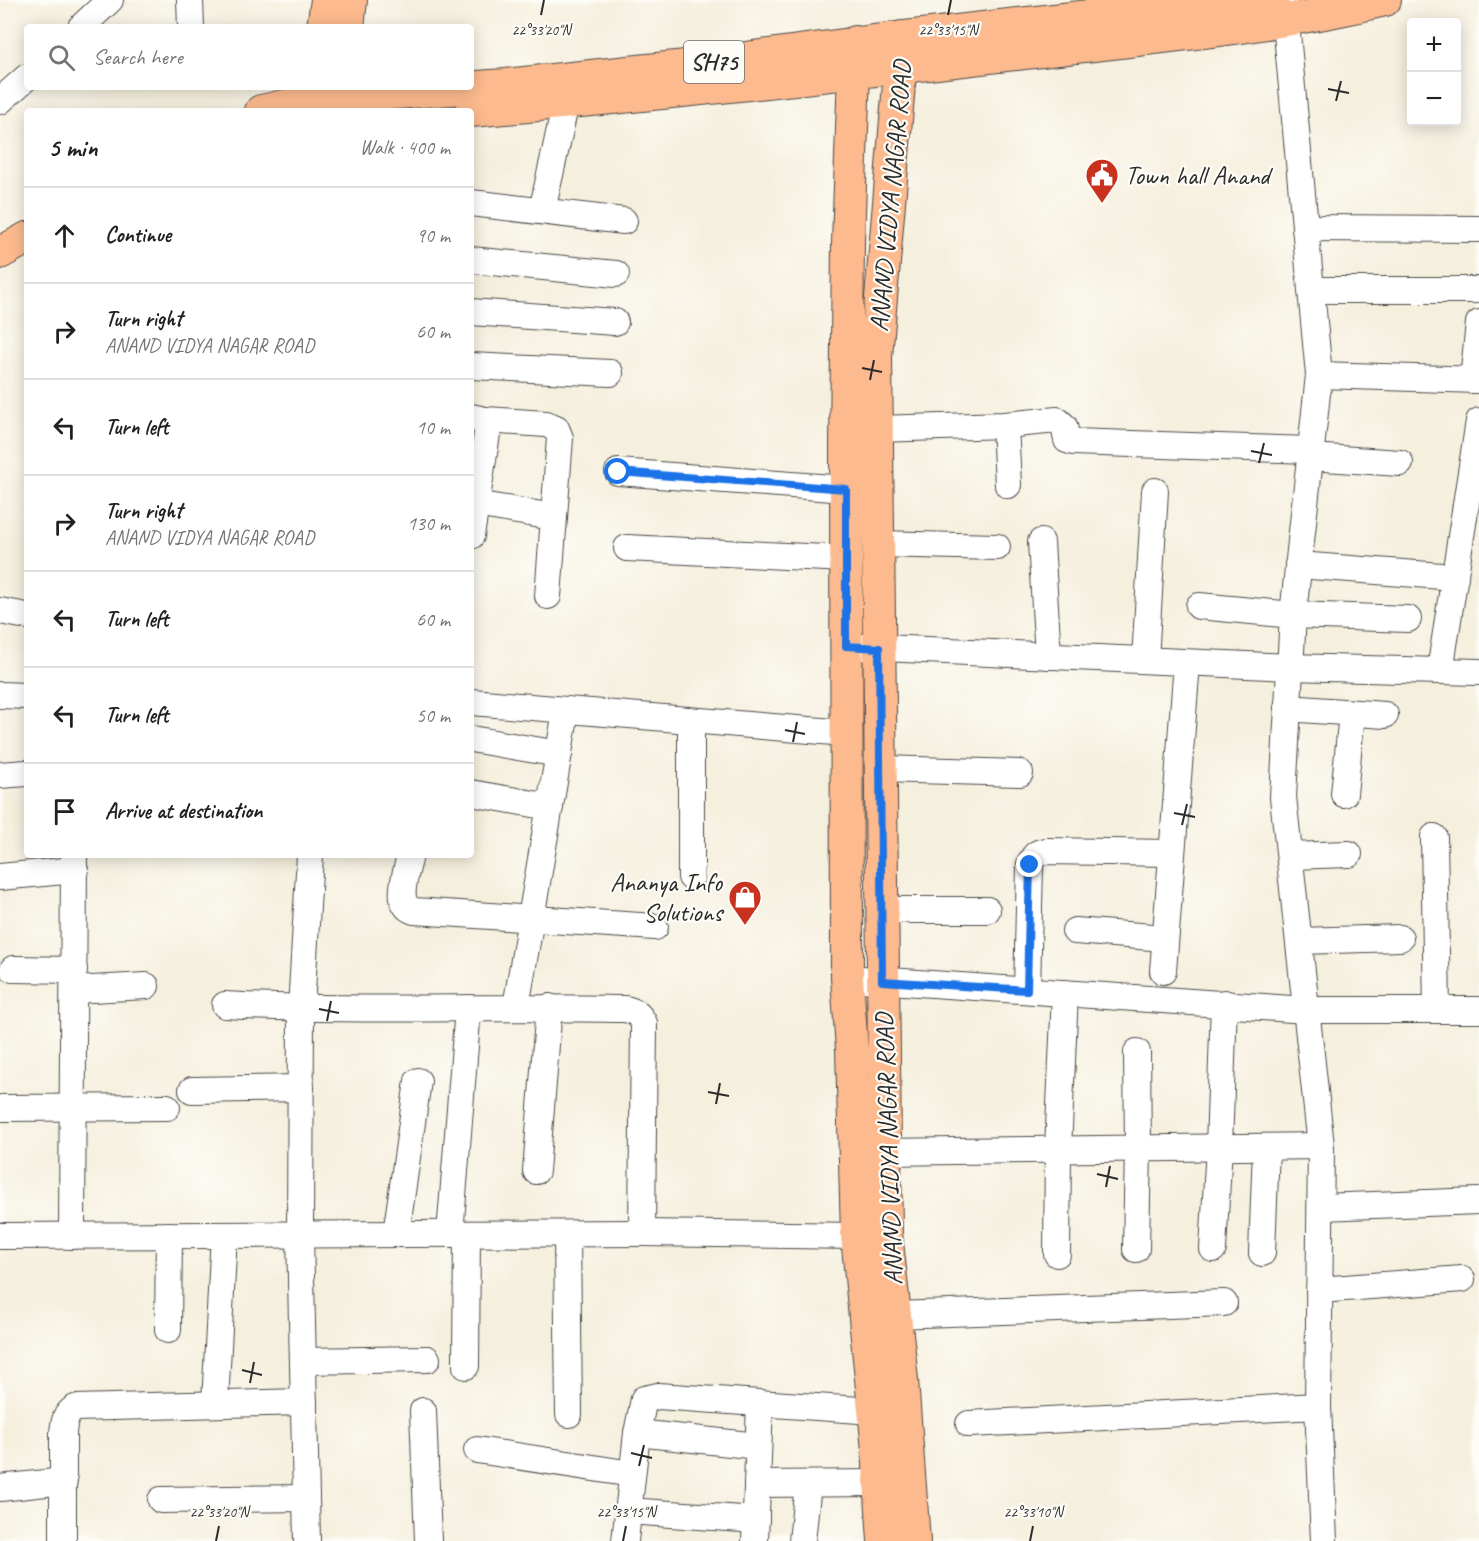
<!DOCTYPE html>
<meta charset="utf-8">
<style>
:root{--surface:#fff;--page:#f2f2f2;--text:#202124;--muted:#757577;--line:#e0e0e0}
body{margin:0;font-family:Caveat,sans-serif;background:var(--page);color:var(--text)}
.controls{position:absolute;right:18px;top:18px;display:grid;overflow:hidden;border-radius:6px;box-shadow:0 3px 15px #0003}
.controls button{width:54px;height:54px;display:grid;place-items:center;padding:0;border:0;border-bottom:2px solid var(--line);background:var(--surface);color:var(--text);font:30px sans-serif}
.stop{position:absolute;width:18px;height:18px;margin:-14px;border:4px solid #1a73e8;border-radius:50%;background:#fff}
.stop.end{background:#1a73e8;border-color:#fff;box-shadow:0 2px 6px #0008}
.list{margin:0;padding:0;list-style:none}
h2{display:flex;justify-content:space-between;align-items:center;height:78px;margin:0;padding:0 24px;font-size:26px}
h2 small{font-size:20px;font-weight:400;color:var(--muted)}
.list li{display:grid;grid-template-columns:39px 1fr auto;gap:18px;align-items:center;box-sizing:border-box;height:96px;padding:0 24px;border-top:2px solid var(--line)}
.list b{display:block;font-size:22px;white-space:nowrap}
.list p{margin:0;font-size:20px;white-space:nowrap;color:var(--muted)}
.list em{font-size:20px;font-style:normal;color:var(--muted)}
.icon{flex:none;width:33px;height:33px;fill:none;stroke:currentColor;stroke-width:2;stroke-linecap:round;stroke-linejoin:round}
.map{position:relative;flex:none;width:1479px;height:1541px;overflow:hidden}
.search{position:absolute;background:var(--surface);box-shadow:0 3px 15px #0003;left:24px;top:24px;width:450px;height:66px;display:flex;align-items:center;gap:15px;box-sizing:border-box;padding:0 21px;border-radius:6px;color:var(--muted);font-size:22px}
.panel{position:absolute;background:var(--surface);box-shadow:0 3px 15px #0003;left:24px;top:108px;width:450px;height:750px;border-radius:6px}
.map>svg:first-child{display:block}
</style>
<div class="map">
<svg width="1479" height="1541" viewBox="0 0 1479 1541">
<rect width="100%" height="100%" fill="#fdfcf7"/>
<filter id="ink" filterUnits="userSpaceOnUse"><feTurbulence type="fractalNoise" baseFrequency=".0167" numOctaves="2"/><feDisplacementMap in="SourceGraphic" scale="12" xChannelSelector="R" yChannelSelector="G"/><feConvolveMatrix kernelMatrix="1 2 1 2 8 2 1 2 1" color-interpolation-filters="sRGB"/></filter>
<filter id="wash" filterUnits="userSpaceOnUse"><feTurbulence type="fractalNoise" baseFrequency=".008" numOctaves="4" result="noise"/><feDisplacementMap in="SourceGraphic" scale="24" xChannelSelector="R" yChannelSelector="G"/><feGaussianBlur stdDeviation="1.35" result="paint"/><feColorMatrix in="noise" values="0 0 0 0 0 0 0 0 0 0 0 0 0 0 0 0 0 1.4 0 .05"/><feComposite in="paint" operator="in"/></filter>
<g filter="url(#wash)">
<rect width="100%" height="100%" fill="#f5efdd"/>
</g>
<g filter="url(#ink)">
<g fill="none" stroke-linecap="round" stroke-linejoin="round">
<defs>
<g id="minor">
<polyline points="190,0 191,27"/>
<polyline points="1284,2 1319,375 1293,615 1283,797 1321,1146 1318,1406 1324,1541"/>
<polyline points="81,27 110,0"/>
<polyline points="0,101 27,77"/>
<polyline points="471,203 624,221"/>
<polyline points="542,211 566,102"/>
<polyline points="1305,228 1479,229"/>
<polyline points="471,260 616,274"/>
<polyline points="1311,290 1479,290"/>
<polyline points="471,312 615,322"/>
<polyline points="471,366 610,373"/>
<polyline points="1319,375 1479,380"/>
<polyline points="1473,380 1479,323"/>
<polyline points="471,417 485,420 487,434 471,536"/>
<polyline points="485,420 546,424 556,428 560,438 548,596"/>
<polyline points="1005,425 1008,485"/>
<polyline points="877,429 1005,425 1057,420 1064,426 1067,440 1073,442 1311,450"/>
<polyline points="1310,457 1400,463"/>
<polyline points="618,472 846,489"/>
<polyline points="475,504 554,517"/>
<polyline points="1041,542 1048,656"/>
<polyline points="878,544 997,547"/>
<polyline points="627,548 846,559"/>
<polyline points="1298,565 1455,577"/>
<polyline points="1199,606 1293,615 1408,619"/>
<polyline points="0,611 27,616"/>
<polyline points="862,647 1289,667 1479,672"/>
<polyline points="1145,660 1155,491"/>
<polyline points="1440,671 1479,421"/>
<polyline points="0,695 27,696"/>
<polyline points="471,702 846,733"/>
<polyline points="1287,708 1385,715"/>
<polyline points="691,721 691,877"/>
<polyline points="471,739 559,754"/>
<polyline points="881,769 1020,773"/>
<polyline points="0,775 27,773"/>
<polyline points="471,793 550,807"/>
<polyline points="1344,794 1352,713"/>
<polyline points="1434,837 1437,1010"/>
<path d="M410 855C407 871 393 905 414 911L655 927"/>
<polyline points="1290,856 1349,854"/>
<polyline points="0,877 75,870"/>
<polyline points="882,910 987,910"/>
<polyline points="1075,931 1165,938"/>
<polyline points="1299,941 1400,938"/>
<polyline points="13,969 74,970"/>
<polyline points="1163,971 1187,663"/>
<polyline points="847,978 1306,1010 1479,1010"/>
<polyline points="74,990 146,986"/>
<path d="M1027 990 1030 865C1033 856 1036 852 1046 851L1171 853"/>
<path d="M225 1005C358 1012 491 1006 625 1009 635 1011 639 1014 644 1023L642 1233"/>
<polyline points="516,1007 566,711"/>
<polyline points="192,1090 301,1088"/>
<polyline points="1,1108 167,1107"/>
<polyline points="885,1152 1321,1146"/>
<polyline points="536,1171 549,1007"/>
<polyline points="1321,1207 1479,1201"/>
<polyline points="396,1234 418,1081"/>
<polyline points="450,1234 468,1008"/>
<polyline points="567,1234 569,1414"/>
<polyline points="0,1236 642,1233 857,1236 876,1234"/>
<polyline points="72,1236 74,855"/>
<polyline points="1136,1249 1138,1148 1137,1052"/>
<polyline points="1213,1249 1219,1147 1224,1003"/>
<polyline points="1262,1253 1266,1147"/>
<polyline points="1057,1254 1058,1150 1065,993"/>
<polyline points="1319,1290 1462,1279"/>
<polyline points="895,1315 1224,1303"/>
<polyline points="168,1330 169,1235"/>
<polyline points="303,1361 427,1359"/>
<polyline points="466,1366 467,1234"/>
<polyline points="215,1403 224,1235"/>
<polyline points="423,1411 428,1541"/>
<polyline points="969,1424 1318,1406"/>
<polyline points="637,1433 758,1446"/>
<polyline points="477,1450 632,1474"/>
<polyline points="757,1484 880,1483"/>
<polyline points="0,1488 64,1481"/>
<polyline points="161,1500 306,1498"/>
<polyline points="628,1511 756,1520"/>
<path d="M63 1541V1433C64 1422 65 1414 75 1408L304 1402"/>
<polyline points="307,1541 300,1235 301,1009 310,855"/>
<polyline points="625,1541 637,1433 644,1399 658,1396 874,1411"/>
<polyline points="755,1541 760,1403"/>
<polyline points="802,1541 808,1484"/>
</g>
<g id="major">
<polyline points="323,27 327,0"/>
<polyline points="348,27 351,0"/>
<polyline points="903,37 876,357 886,1233 902,1380 914,1541"/>
<polyline points="855,42 848,243 846,450 847,978 852,1049 857,1236 878,1450 884,1541"/>
<polyline points="261,111 312,100 342,97 505,85 686,66 903,37 1133,11 1273,0"/>
<path d="M471 111C658 95 846 74 1033 52 1150 38 1270 28 1385 0"/>
<polyline points="0,253 27,238"/>
</g>
</defs>
<use href="#minor" stroke="#494846" stroke-width="28"/>
<use href="#major" stroke="#494846" stroke-width="34"/>
<use href="#minor" stroke="#fff" stroke-width="26"/>
<use href="#major" stroke="#fcba8e" stroke-width="32"/>
</g>
</g>
<g fill="none" stroke-linecap="round" stroke-linejoin="round" filter="url(#ink)">
<polyline stroke="#1a73e8" stroke-width="8" points="618,472 846,489 846,646 879,648 882,981 1027,990 1030,865"/>
</g>
<path fill="none" stroke="#2b2b2b" stroke-width="2" d="M541 15 544 0M948 15 951 0M1328 89 1349 93M1336 101 1341 81M862 368 882 372M870 380 874 360M1251 451 1272 455M1259 463 1264 443M785 730 805 734M793 742 797 722M1174 813 1195 817M1182 825 1187 804M319 1009 339 1013M327 1021 331 1001M708 1092 729 1096M716 1104 720 1083M1097 1174 1118 1179M1106 1187 1110 1166M242 1370 262 1375M250 1383 254 1362M631 1453 652 1458M639 1466 644 1445M216 1541 219 1526M623 1541 626 1526M1030 1541 1033 1526"/>
<defs>
<symbol id="civic-pin" viewBox="-11 -11 22 30"><path d="M0 17L-7.5 6A9.5 9.5 0 1 1 7.5 6Z" fill="#c8321e" stroke="#fdfcf7"/><path d="M-.6-6.5H3V-4.5H.6V-3L4-1V1h2V6H-6V1h2V-1L-.6-3ZM-1.2 2.5V6h2.4V2.5Z" fill="#fff"/></symbol>
<symbol id="shop-pin" viewBox="-11 -11 22 30"><path d="M0 17L-7.5 6A9.5 9.5 0 1 1 7.5 6Z" fill="#c8321e" stroke="#fdfcf7"/><path d="M-5-2.5h2.3a2.7 3.5 0 0 1 5.4 0H5L5.5 6h-11ZM-1.5-2.5h3a1.5 2.3 0 0 0-3 0Z" fill="#fff"/></symbol>
</defs>
<g fill-rule="evenodd">
<use href="#civic-pin" x="1083" y="156" width="38" height="52"/>
<use href="#shop-pin" x="726" y="878" width="38" height="52"/>
</g>
<g text-anchor="middle" stroke-width="4.5" stroke-linejoin="round" paint-order="stroke">
<rect fill="#fdfcf7" stroke="#6a6a68" stroke-width="1.5" x="684" y="41" width="60" height="42" rx="4.5"/>
<g font-size="24" font-weight="bold" fill="#2b2b2b">
<text x="714" y="70">SH75</text>
</g>
<g font-size="26" fill="#2b2b2b" stroke="#fdfcf7" text-anchor="start">
<text x="1125" y="184">Town hall Anand</text>
<text x="722" y="891" text-anchor="end">Ananya Info<tspan x="722" dy="30">Solutions</tspan></text>
</g>
<g font-size="26" fill="#2b2b2b" stroke="#fdfcf7">
<text transform="translate(890 196) rotate(-85)" y="9">ANAND VIDYA NAGAR ROAD</text>
<text transform="translate(888 1149) rotate(-92)" y="9">ANAND VIDYA NAGAR ROAD</text>
</g>
</g>
<g font-size="15" text-anchor="middle" fill="#2b2b2b" stroke="#fdfcf7" stroke-width="4.5" stroke-linejoin="round" paint-order="stroke">
<text x="541" y="35">22°33'20"N</text>
<text x="948" y="35">22°33'15"N</text>
<text x="219" y="1517">22°33'20"N</text>
<text x="626" y="1517">22°33'15"N</text>
<text x="1033" y="1517">22°33'10"N</text>
</g>
</svg>
<div class="controls">
<button>+</button>
<button>−</button>
</div>
<div class="stop" style="left:618px;top:472px"></div>
<div class="stop end" style="left:1030px;top:865px"></div>
<div class="search"><svg class="icon" aria-label="search" viewBox="0 0 24 24"><circle cx="10" cy="10" r="6"/><path d="M15 15l6 6"/></svg>Search here</div>
<section class="panel">
<h2>5 min<small>Walk · 400 m</small></h2>
<ul class="list">
<li><svg class="icon" aria-label="ahead" viewBox="0 0 24 24"><path d="M12 20V5M6 11l6-6 6 6"/></svg><div><b>Continue</b></div><em>90 m</em></li>
<li><svg class="icon" aria-label="right" viewBox="0 0 24 24"><path d="M7 20v-9h11M14 6l5 5-5 5"/></svg><div><b>Turn right</b><p>ANAND VIDYA NAGAR ROAD</p></div><em>60 m</em></li>
<li><svg class="icon" aria-label="left" viewBox="0 0 24 24"><path d="M17 20v-9H6M10 6l-5 5 5 5"/></svg><div><b>Turn left</b></div><em>10 m</em></li>
<li><svg class="icon" aria-label="right" viewBox="0 0 24 24"><path d="M7 20v-9h11M14 6l5 5-5 5"/></svg><div><b>Turn right</b><p>ANAND VIDYA NAGAR ROAD</p></div><em>130 m</em></li>
<li><svg class="icon" aria-label="left" viewBox="0 0 24 24"><path d="M17 20v-9H6M10 6l-5 5 5 5"/></svg><div><b>Turn left</b></div><em>60 m</em></li>
<li><svg class="icon" aria-label="left" viewBox="0 0 24 24"><path d="M17 20v-9H6M10 6l-5 5 5 5"/></svg><div><b>Turn left</b></div><em>50 m</em></li>
<li><svg class="icon" aria-label="arrive" viewBox="0 0 24 24"><path d="M6 21V4h12l-3 4 3 4H6"/></svg><div><b>Arrive at destination</b></div></li>
</ul>
</section>
</div>
